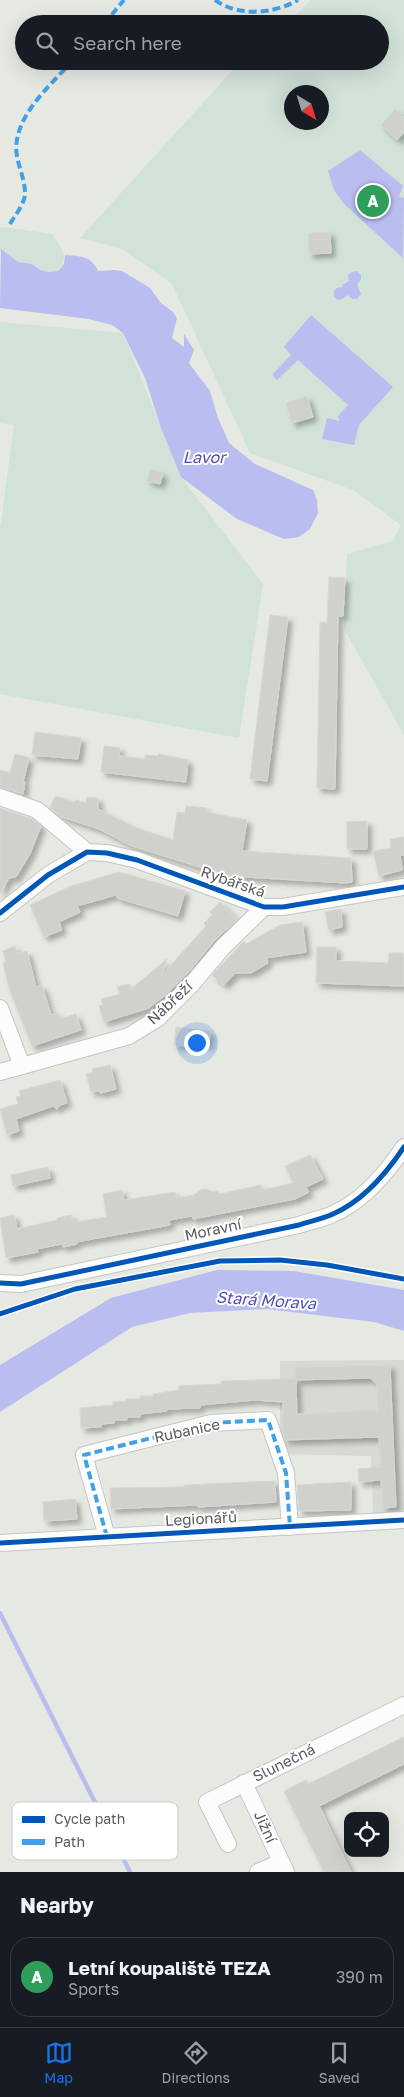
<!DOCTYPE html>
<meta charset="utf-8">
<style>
:root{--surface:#171b24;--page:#242831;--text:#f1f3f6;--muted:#9ea1a6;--line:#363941;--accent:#1a73e8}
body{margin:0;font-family:"Golos Text",sans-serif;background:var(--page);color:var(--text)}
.controls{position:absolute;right:15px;bottom:15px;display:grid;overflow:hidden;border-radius:10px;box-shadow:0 5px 20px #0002}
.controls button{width:45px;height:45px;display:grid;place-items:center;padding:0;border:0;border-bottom:1px solid var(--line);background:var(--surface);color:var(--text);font:25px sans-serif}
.compass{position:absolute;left:284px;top:85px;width:45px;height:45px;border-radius:50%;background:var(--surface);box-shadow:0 5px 20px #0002;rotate:142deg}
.you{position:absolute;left:196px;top:1042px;width:18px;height:18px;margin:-12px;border:4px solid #fff;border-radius:50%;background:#1a73e8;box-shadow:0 0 0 8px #1a73e833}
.badge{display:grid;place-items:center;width:32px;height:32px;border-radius:50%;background:var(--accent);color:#fff;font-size:16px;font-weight:700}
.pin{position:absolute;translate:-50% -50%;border:2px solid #fff;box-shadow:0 1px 5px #0006}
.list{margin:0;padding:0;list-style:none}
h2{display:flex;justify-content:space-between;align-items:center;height:65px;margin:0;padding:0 20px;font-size:21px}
h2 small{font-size:16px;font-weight:400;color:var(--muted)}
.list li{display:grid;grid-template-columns:32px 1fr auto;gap:15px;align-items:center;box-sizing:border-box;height:80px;margin:0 10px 10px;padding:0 10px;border:1px solid var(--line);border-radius:20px}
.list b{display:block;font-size:19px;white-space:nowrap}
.list p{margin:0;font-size:16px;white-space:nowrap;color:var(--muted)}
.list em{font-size:16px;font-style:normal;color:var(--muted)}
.icon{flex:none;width:28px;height:28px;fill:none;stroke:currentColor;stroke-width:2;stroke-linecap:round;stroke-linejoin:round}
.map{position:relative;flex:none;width:404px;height:1872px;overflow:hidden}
.search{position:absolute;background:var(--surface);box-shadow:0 5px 20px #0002;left:15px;right:15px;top:15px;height:55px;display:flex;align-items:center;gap:12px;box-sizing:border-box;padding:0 18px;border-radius:28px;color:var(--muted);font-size:19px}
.sheet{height:155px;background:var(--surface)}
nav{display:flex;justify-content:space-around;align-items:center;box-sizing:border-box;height:70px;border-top:1px solid var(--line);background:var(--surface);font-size:14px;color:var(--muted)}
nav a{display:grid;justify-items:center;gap:2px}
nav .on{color:var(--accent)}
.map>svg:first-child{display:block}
</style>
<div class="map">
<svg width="404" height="1872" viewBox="0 0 404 1872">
<defs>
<filter id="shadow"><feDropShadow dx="4.5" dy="4.5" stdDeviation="2.5" flood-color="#0004"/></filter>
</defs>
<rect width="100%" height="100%" fill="#e6e8e2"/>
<polygon fill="#d7d9d4" points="404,1360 404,1513 373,1515 371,1456 285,1454 280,1445 280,1361"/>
<g fill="#d1e3d8" fill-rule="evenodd">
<path d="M311 0H404V735L344 629 347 554 393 541 401 525 353 490 250 453 172 284 122 249 80 238 241 61H380V24H276L281 18 297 14ZM292 92H322V122H292Z"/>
<path d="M3 227 52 234C60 248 71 256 58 271L48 272 40 270 32 264 18 262 0 250V228Z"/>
<polygon points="0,322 123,333 181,477 263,584 239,738 0,694 0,529 14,425 0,423"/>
</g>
<g fill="#b9bdef">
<polygon points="360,150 403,186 399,197 404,198 403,258 344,204 334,190 328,171"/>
<path d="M1 249 18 262 32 264 40 270 48 272 58 271 64 264 65 255C79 256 92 256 98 271L114 270 122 271 150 288 161 303 173 312 177 318 172 338 184 347V334L194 350 189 363 210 391 218 418 229 443 255 464 313 490 317 500 318 513 310 529 299 537 284 539 237 519 181 477 161 428 145 378 123 333 112 325 89 319 0 308Z"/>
<polygon points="357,271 361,275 361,280 357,284 361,294 357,299 353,299 347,295 343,299 338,300 334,297 334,291 337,288 343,287 342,285 349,281 348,275 352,272"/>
<polygon points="311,315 393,387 359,425 354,445 322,439 327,418 339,421 338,416 348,405 298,360 277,380 272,375 291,355 284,347"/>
<polygon points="217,1270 294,1271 404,1290 404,1331 374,1322 267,1309 190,1313 132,1327 0,1412 0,1365 111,1298"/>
</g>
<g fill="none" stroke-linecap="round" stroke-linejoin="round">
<polyline stroke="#b9bdef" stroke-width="4.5" points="0,1613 130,1872"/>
</g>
<g fill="#d0d1cd" stroke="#d6d7d2" fill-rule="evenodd" filter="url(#shadow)">
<polygon points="395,109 404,117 404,132 397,140 381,125"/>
<polygon points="330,232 331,253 309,254 308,233"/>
<polygon points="307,396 313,417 292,423 286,403"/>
<polygon points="150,469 163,473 160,484 147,481"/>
<polygon points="329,577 345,578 343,616 338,616 335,789 317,788 320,622 327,623"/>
<polygon points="270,615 288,617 267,781 250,779"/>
<polygon points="35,732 81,738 78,759 32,755"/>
<polygon points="104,746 120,748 119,756 145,759 145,755 158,756 159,754 188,760 186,782 101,772"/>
<polygon points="15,754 29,758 23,782 25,782 23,794 0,787 0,770 10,773"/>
<polygon points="55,796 75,802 76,800 86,803 87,797 98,798 98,809 134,827 173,840 177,812 185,813 186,806 206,808 206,812 247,820 242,851 351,858 352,882 346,883 228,876 132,846 99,829 62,817 50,808"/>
<polygon points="0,808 32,819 41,826 30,854 16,877 9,878 0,894"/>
<polygon points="367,821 367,849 347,849 347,822"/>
<polygon points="404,837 404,855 400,855 402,870 379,876 373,851 391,848 390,839"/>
<polygon points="119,872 185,891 178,916 117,898 116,895 77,906 80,912 59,922 62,930 44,937 30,905 71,886"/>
<polygon points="220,902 237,920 215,940 188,973 164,996 149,1008 104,1022 99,1006 103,1005 101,999 120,994 117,987 129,984 131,989 167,959 162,975 206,926 204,923 212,915 210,912"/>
<polygon points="341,909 342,927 329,930 325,912"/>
<polygon points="302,922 306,952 266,958 268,963 251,973 235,973 224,985 212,975 244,941 246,944 280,925"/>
<polygon points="15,946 17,954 27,951 36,987 42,985 51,1015 58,1013 60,1019 76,1014 81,1030 32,1046 9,988 3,963 6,962 3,951"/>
<polygon points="317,947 336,947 336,961 388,963 389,953 403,953 404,986 316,983"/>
<polygon points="176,1027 210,1031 209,1045 189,1043 189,1046 174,1045"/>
<polygon points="110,1065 116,1089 101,1093 98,1091 91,1092 86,1074 93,1072 92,1069"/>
<polygon points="60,1080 67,1103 60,1105 57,1109 53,1106 16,1119 19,1131 7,1135 0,1109 18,1104 16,1097 21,1096 19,1091"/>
<polygon points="310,1155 323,1179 306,1187 309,1192 295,1199 193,1219 192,1216 169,1220 170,1225 76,1242 77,1244 63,1247 62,1244 37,1249 38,1252 6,1258 0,1218 14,1215 17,1229 57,1220 57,1218 71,1215 72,1220 74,1220 75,1222 107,1217 103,1194 122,1190 124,1200 175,1192 176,1198 194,1195 200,1190 206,1189 213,1192 218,1191 219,1194 261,1185 262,1190 293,1183 285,1166"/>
<polygon points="48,1167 50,1178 13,1186 11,1175"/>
<path d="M390 1365 396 1507 383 1508 381 1480 359 1482 358 1469 381 1467 379 1437 285 1440 283 1434V1402L255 1400 200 1405V1408L167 1409V1411L140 1414V1417H127V1420H114V1423L101 1424V1427L81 1428 80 1408 113 1405V1402L127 1401 126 1399H140V1396H153V1394L179 1390V1386L221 1384V1381L295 1379V1367ZM370 1378 377 1384 378 1410 297 1414 296 1380Z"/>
<polygon points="275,1481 276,1502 198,1507 197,1505 111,1509 110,1488 184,1487 184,1485"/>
<polygon points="351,1482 351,1510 299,1511 297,1485"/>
<polygon points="75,1499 77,1519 44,1521 43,1502"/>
<polygon points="404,1737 404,1764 319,1806 351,1872 324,1872 284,1791 306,1780 308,1784"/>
</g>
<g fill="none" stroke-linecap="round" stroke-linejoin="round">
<defs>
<g id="minor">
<polyline points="0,797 37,810 87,852"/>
<polyline points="0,913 48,875 87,852 107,853 137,860 264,907 283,907 404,887"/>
<polyline points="0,1008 22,1066 129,1036 157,1019 191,985 223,947 264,907"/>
<polyline points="0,1072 22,1066"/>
<path d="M0 1283 21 1284 299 1225C310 1221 323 1219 333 1214 363 1201 386 1174 404 1147"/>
<polyline points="107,1537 84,1455 211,1423 268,1420 286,1473 290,1527"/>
<polyline points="0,1543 404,1520"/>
<polyline points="244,1783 286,1872"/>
<polyline points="228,1844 207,1802 404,1705"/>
<polyline points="258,1872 281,1862"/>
</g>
</defs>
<use href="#minor" stroke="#c5c6c4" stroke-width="18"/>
<use href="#minor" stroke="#fbfcfb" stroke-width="16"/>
<g stroke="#42a1e6" stroke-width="4" stroke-dasharray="8 4" stroke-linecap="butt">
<path d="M215 0C238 17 274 14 298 0"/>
<polyline points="104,24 124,0"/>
<path d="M10 224C15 215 25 204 25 193 25 175 13 158 17 140 22 109 52 84 72 61"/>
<polyline points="107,1537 84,1455 211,1423 268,1420 286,1473 290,1527"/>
</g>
<defs>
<g id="cycleway">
<polyline points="0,913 48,875 87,852 107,853 137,860 264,907 283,907 404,887"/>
<path d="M0 1283 21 1284 299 1225C310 1221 323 1219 333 1214 363 1201 386 1174 404 1147"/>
<polyline points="0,1314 75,1289 220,1261 280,1260 327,1265 404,1279"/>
<polyline points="0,1543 404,1520"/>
</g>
</defs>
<use href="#cycleway" stroke="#fff" stroke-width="8"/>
<use href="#cycleway" stroke="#0057b8" stroke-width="5"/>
</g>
<g text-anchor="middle" stroke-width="4" stroke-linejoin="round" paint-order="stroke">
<g font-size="15" fill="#59595f" stroke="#fff">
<text transform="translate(233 882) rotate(19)" y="5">Rybářská</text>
<text transform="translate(170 1003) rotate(-43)" y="5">Nábřeží</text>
<text transform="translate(213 1230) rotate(-12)" y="5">Moravní</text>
<text transform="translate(187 1431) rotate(-12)" y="5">Rubanice</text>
<text transform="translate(201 1519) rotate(-3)" y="5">Legionářů</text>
<text transform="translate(284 1763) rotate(-26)" y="5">Slunečná</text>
<text transform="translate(265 1827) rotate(65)" y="5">Jižní</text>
</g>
<g font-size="16" font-style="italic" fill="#4f4db3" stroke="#fff">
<text x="204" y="463">Lavor</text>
<text transform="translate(266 1300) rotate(4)" y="6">Stará Morava</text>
</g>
</g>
<rect x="12" y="1802" width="166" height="58" rx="8" fill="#fff" stroke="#cdcdcf" stroke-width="1"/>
<rect x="22" y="1816" width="23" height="7" fill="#0057b8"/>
<rect x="22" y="1839" width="23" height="6" fill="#42a1e6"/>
<g font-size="14" fill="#59595f">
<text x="54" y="1824">Cycle path</text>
<text x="54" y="1847">Path</text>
</g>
</svg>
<div class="controls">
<button><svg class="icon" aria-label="locate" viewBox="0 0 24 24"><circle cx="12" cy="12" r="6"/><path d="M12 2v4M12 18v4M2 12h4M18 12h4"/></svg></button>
</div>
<svg class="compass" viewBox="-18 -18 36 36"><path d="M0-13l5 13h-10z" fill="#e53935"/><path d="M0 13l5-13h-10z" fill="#9ea1a6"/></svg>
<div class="you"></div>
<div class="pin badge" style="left:373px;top:201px;background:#2e9e5b">A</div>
<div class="search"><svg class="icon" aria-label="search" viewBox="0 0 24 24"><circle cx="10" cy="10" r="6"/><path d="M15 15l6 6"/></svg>Search here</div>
</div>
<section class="sheet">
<h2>Nearby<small></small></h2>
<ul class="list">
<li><span class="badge" style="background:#2e9e5b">A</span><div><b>Letní koupaliště TEZA</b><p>Sports</p></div><em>390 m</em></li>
</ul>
</section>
<nav>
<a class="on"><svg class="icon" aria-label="map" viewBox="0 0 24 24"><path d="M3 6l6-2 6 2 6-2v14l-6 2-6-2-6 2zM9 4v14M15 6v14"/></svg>Map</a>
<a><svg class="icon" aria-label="directions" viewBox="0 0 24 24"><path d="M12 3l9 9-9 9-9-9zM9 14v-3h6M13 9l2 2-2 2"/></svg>Directions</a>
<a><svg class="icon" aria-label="saved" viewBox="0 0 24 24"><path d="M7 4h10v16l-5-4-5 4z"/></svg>Saved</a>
</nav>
